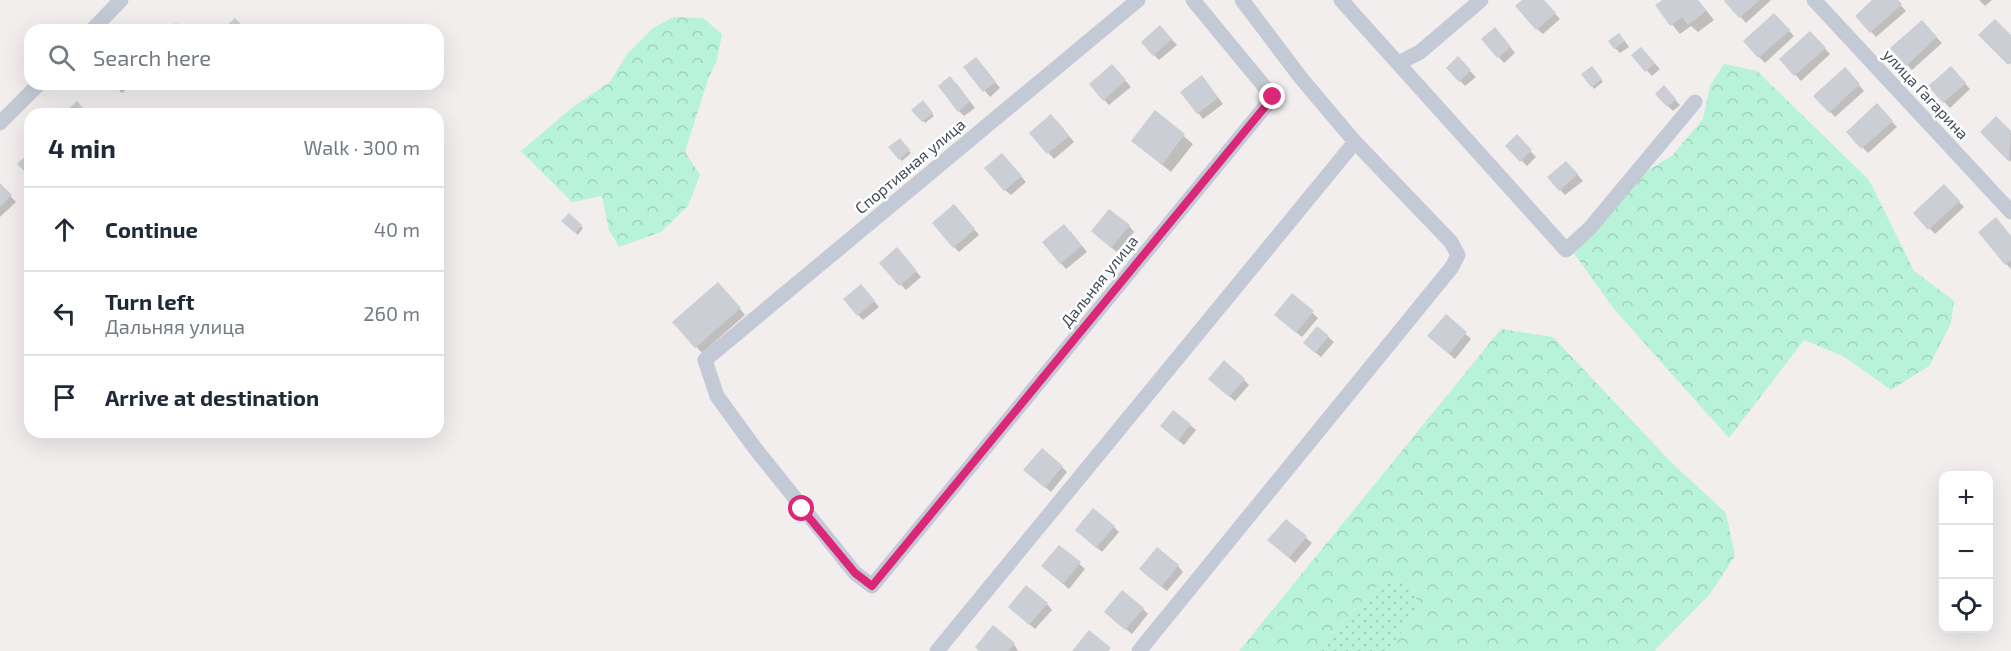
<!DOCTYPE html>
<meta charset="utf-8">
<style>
:root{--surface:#fff;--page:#f6f6f7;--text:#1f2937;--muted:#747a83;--line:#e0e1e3}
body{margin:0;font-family:"Exo 2",sans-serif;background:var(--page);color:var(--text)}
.controls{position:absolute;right:18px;bottom:18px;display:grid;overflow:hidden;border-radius:12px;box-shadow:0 6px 24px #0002}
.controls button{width:54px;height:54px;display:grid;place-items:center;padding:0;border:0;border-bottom:2px solid var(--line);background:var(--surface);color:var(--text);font:30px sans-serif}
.stop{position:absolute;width:18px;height:18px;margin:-14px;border:4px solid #db2777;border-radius:50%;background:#fff}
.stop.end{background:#db2777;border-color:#fff;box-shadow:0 2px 6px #0008}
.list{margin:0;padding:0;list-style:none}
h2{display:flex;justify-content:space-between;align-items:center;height:78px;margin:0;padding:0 24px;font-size:26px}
h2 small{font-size:20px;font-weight:400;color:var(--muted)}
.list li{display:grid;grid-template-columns:39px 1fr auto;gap:18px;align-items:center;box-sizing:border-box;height:84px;padding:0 24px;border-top:2px solid var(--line)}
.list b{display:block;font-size:22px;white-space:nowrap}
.list p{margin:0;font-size:20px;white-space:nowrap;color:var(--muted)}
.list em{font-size:20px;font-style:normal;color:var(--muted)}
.icon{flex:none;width:33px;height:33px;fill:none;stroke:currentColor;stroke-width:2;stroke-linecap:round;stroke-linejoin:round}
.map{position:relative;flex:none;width:2011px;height:651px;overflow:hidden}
.search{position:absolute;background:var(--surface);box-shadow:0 6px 24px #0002;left:24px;top:24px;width:420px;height:66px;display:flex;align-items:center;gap:15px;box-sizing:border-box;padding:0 21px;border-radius:18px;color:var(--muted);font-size:22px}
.panel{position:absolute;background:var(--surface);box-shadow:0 6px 24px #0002;left:24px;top:108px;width:420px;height:330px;border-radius:18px}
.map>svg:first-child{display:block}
</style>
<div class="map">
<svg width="2011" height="651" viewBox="0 0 2011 651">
<defs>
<pattern id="grass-dots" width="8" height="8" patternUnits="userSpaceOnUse" patternTransform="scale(1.5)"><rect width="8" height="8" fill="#b8f2d8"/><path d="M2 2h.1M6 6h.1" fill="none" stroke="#9fd1bc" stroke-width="1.8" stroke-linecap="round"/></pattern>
<pattern id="forest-crowns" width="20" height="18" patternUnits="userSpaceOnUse" patternTransform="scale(1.5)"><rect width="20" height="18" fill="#b8f2d8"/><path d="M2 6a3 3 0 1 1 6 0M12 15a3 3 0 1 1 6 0" fill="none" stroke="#9fd1bc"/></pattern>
</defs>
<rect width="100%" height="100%" fill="#f1eeed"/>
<polygon fill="url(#grass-dots)" points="1410,579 1419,610 1387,651 1316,651 1379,584"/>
<g fill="url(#forest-crowns)">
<polygon points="674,17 703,18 722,34 717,60 708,79 685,152 700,175 688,206 661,232 619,247 609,230 602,196 572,202 521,151 573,107 610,82 627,54 653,28"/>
<polygon points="1724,64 1757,71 1869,180 1914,271 1954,301 1951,323 1929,366 1891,390 1843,356 1804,340 1729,438 1614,309 1573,252 1643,173 1672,156 1703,119 1710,86"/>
<polygon points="1501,329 1553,337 1672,463 1726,513 1735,556 1709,595 1654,651 1387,651 1419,610 1410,579 1379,584 1316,651 1239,651"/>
</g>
<g fill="#0003">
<polygon points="1524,0 1543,0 1560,19 1543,34 1537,29"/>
<polygon points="1664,0 1698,0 1714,20 1698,32 1691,26 1680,34 1657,6"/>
<polygon points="1728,0 1771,0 1746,23 1726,1"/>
<polygon points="1874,0 1896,0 1906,11 1876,37 1857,16"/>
<polygon points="1979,0 1992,0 1985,6"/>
<polygon points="1774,15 1794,36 1765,63 1745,42"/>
<polygon points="1922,22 1942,43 1912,70 1892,49"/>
<polygon points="176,23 183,30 169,30"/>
<polygon points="1166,33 1177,45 1159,60 1154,55"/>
<polygon points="1810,33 1830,54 1801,81 1781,59"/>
<polygon points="1500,34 1515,53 1504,63 1483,39"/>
<polygon points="1624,40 1629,47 1620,53 1615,48"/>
<polygon points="1646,54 1660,69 1652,76 1633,56"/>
<polygon points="1458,59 1476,77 1465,86 1448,68"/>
<polygon points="981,64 1000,88 990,97 965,67"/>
<polygon points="1951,68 1970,89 1950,108 1930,87"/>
<polygon points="1845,69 1864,91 1835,117 1815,96"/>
<polygon points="1594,70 1603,82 1594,89 1592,86"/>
<polygon points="1118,72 1131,87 1109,105 1104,100"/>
<polygon points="956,83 975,108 964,116 959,111"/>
<polygon points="1207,83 1223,104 1203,119 1198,113"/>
<polygon points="113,84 132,84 122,93"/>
<polygon points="1664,87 1680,105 1673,111 1668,106"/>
<polygon points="922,102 934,116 925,123 914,110"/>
<polygon points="1877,106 1897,127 1868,153 1848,132"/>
<polygon points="1155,112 1193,144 1171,172 1133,141"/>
<polygon points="1996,118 2011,133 2011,162 1982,132"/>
<polygon points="1057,121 1074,142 1054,159 1031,133"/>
<polygon points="1517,137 1536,157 1527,166 1507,146"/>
<polygon points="899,140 911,153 902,161 890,148"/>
<polygon points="1007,160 1026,182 1011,195 1005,190"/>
<polygon points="1572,168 1583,181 1565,195 1560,190"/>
<polygon points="0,185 16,202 0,217"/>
<polygon points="1944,186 1964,207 1935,234 1915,213"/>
<polygon points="959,211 979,235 959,252 954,247"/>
<polygon points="569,215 583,228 578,235 563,221"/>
<polygon points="1129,226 1134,232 1117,252 1098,237"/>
<polygon points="1070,231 1087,252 1066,269 1044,243"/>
<polygon points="2011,236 2011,269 2006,264"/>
<polygon points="902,255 921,277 906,290 881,263"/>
<polygon points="724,290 745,315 702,353 674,322"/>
<polygon points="867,292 879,307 863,320 858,315"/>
<polygon points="1293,295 1318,318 1302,337 1282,321"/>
<polygon points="1446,317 1471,339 1455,359 1435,342"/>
<polygon points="1318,328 1334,342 1321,357 1310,348"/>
<polygon points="1244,380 1249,385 1235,401 1215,384"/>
<polygon points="1174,412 1196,430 1184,445 1168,432"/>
<polygon points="1062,467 1067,472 1051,492 1031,475"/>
<polygon points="1286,521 1312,543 1295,563 1275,546"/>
<polygon points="1114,527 1119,532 1102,552 1082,535"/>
<polygon points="1060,547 1085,569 1069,589 1049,572"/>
<polygon points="1178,566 1183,572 1167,591 1147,575"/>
<polygon points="1047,604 1052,610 1035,629 1015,612"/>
<polygon points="1143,609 1148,614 1132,634 1111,617"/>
<polygon points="1014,644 1018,651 981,651"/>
</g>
<g fill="#ccced6">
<polygon points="1522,0 1544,0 1556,13 1536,30 1515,6"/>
<polygon points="1662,0 1698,0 1706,11 1688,25 1682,17 1670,26 1655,5"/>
<polygon points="1725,0 1760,0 1739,18 1724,1"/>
<polygon points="1872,0 1898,0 1902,4 1870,33 1855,16"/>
<polygon points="1774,13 1790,30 1758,58 1743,41"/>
<polygon points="235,18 246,30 222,30"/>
<polygon points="1995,19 2011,35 2011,63 2008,65 1978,35"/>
<polygon points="1922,20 1937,37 1906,66 1890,48"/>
<polygon points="1160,25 1172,39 1153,56 1141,42"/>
<polygon points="1495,27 1511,47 1497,58 1481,39"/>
<polygon points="1810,31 1826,48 1794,76 1779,59"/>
<polygon points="1619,33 1625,41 1614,49 1608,41"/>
<polygon points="1641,47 1655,63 1645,72 1631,55"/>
<polygon points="1458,56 1471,70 1459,82 1446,68"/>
<polygon points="976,57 996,82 983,92 963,67"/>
<polygon points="1112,64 1126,80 1103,101 1089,84"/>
<polygon points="1592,66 1602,79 1591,87 1581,74"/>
<polygon points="1951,66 1966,83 1943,103 1928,86"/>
<polygon points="1845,67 1860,84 1829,113 1813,96"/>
<polygon points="1202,75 1218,98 1197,114 1180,92"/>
<polygon points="950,76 970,101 958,112 938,86"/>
<polygon points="1664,85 1676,99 1667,107 1655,94"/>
<polygon points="923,100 933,113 922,122 911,110"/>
<polygon points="77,101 88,114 63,114"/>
<polygon points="1877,103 1893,121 1861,149 1846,132"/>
<polygon points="1155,110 1185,134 1162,165 1131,141"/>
<polygon points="1051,114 1069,136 1047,154 1029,133"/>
<polygon points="1996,116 2011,131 2009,162 1980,132"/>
<polygon points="1517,134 1532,150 1520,162 1505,146"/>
<polygon points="900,138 910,150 899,160 888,147"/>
<polygon points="30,152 30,177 17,164"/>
<polygon points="1002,153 1022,176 1004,191 984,168"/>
<polygon points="1566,161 1578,174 1559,191 1547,177"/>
<polygon points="0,183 12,195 0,207"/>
<polygon points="1944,184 1960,201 1928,230 1913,213"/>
<polygon points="954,204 975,229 953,248 932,223"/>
<polygon points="1109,209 1130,225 1111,248 1091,231"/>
<polygon points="569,213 582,225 575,233 561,221"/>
<polygon points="1996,217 2011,236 2011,260 2005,265 1978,232"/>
<polygon points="1064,224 1082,246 1060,264 1042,242"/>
<polygon points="897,247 917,271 899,286 879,263"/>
<polygon points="718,282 741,308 695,348 672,322"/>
<polygon points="861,284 875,301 857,316 843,299"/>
<polygon points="1292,293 1314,311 1296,333 1274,315"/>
<polygon points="1446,314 1467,332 1449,354 1427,336"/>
<polygon points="1317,326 1329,336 1315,353 1303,343"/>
<polygon points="1224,360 1245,379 1229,397 1208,379"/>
<polygon points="1173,410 1191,424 1178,441 1160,426"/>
<polygon points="1042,448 1063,466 1045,488 1023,470"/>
<polygon points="1093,508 1115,526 1096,548 1075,530"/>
<polygon points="1286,519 1307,536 1289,558 1267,540"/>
<polygon points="1059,545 1081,562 1063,584 1041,566"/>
<polygon points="1157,547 1179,565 1161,587 1139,569"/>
<polygon points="1026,585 1048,603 1029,625 1008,607"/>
<polygon points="1122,590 1144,608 1125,630 1104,612"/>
<polygon points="993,625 1015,643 1008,651 979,651 975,647"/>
<polygon points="1089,630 1111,648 1108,651 1072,651"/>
</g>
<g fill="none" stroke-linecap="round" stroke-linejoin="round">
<g stroke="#c3cad6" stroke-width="15">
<polyline points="1138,0 705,360 717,396 754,447 855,573 872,586 1273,97 1193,0"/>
<polyline points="1341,0 1566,250 1590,228 1695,102"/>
<polyline points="1814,0 2011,212"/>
<polyline points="92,30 121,0"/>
<polyline points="1399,63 1420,52 1481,0"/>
<polyline points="0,123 39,84"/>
<polyline points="937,651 1355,142"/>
<polyline points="1139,651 1452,267 1458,255 1451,242 1355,142 1301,78 1242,0"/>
</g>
</g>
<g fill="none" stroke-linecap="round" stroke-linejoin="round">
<polyline stroke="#db2777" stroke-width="8" points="802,509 855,573 872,586 1273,97"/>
</g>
<g text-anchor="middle" stroke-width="5" stroke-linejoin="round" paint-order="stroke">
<g font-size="16" fill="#444d5d" stroke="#fff">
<text transform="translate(1926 94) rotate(47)" y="6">улица Гагарина</text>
<text transform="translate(910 166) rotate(-40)" y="6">Спортивная улица</text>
<text transform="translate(1099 281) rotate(-51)" y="6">Дальняя улица</text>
</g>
</g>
</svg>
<div class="controls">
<button>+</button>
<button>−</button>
<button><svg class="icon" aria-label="locate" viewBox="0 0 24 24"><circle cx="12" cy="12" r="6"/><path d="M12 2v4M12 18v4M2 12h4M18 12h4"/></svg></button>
</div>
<div class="stop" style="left:802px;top:509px"></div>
<div class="stop end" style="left:1273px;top:97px"></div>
<div class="search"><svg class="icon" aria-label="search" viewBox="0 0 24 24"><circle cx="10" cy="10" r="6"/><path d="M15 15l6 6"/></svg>Search here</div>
<section class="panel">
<h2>4 min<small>Walk · 300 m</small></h2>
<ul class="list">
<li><svg class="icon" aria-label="ahead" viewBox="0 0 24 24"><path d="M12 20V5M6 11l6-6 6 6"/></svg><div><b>Continue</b></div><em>40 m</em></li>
<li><svg class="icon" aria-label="left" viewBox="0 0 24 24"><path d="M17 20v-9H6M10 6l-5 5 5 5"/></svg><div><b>Turn left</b><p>Дальняя улица</p></div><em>260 m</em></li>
<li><svg class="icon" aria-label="arrive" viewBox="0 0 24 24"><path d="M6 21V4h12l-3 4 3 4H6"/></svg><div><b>Arrive at destination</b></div></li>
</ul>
</section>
</div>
